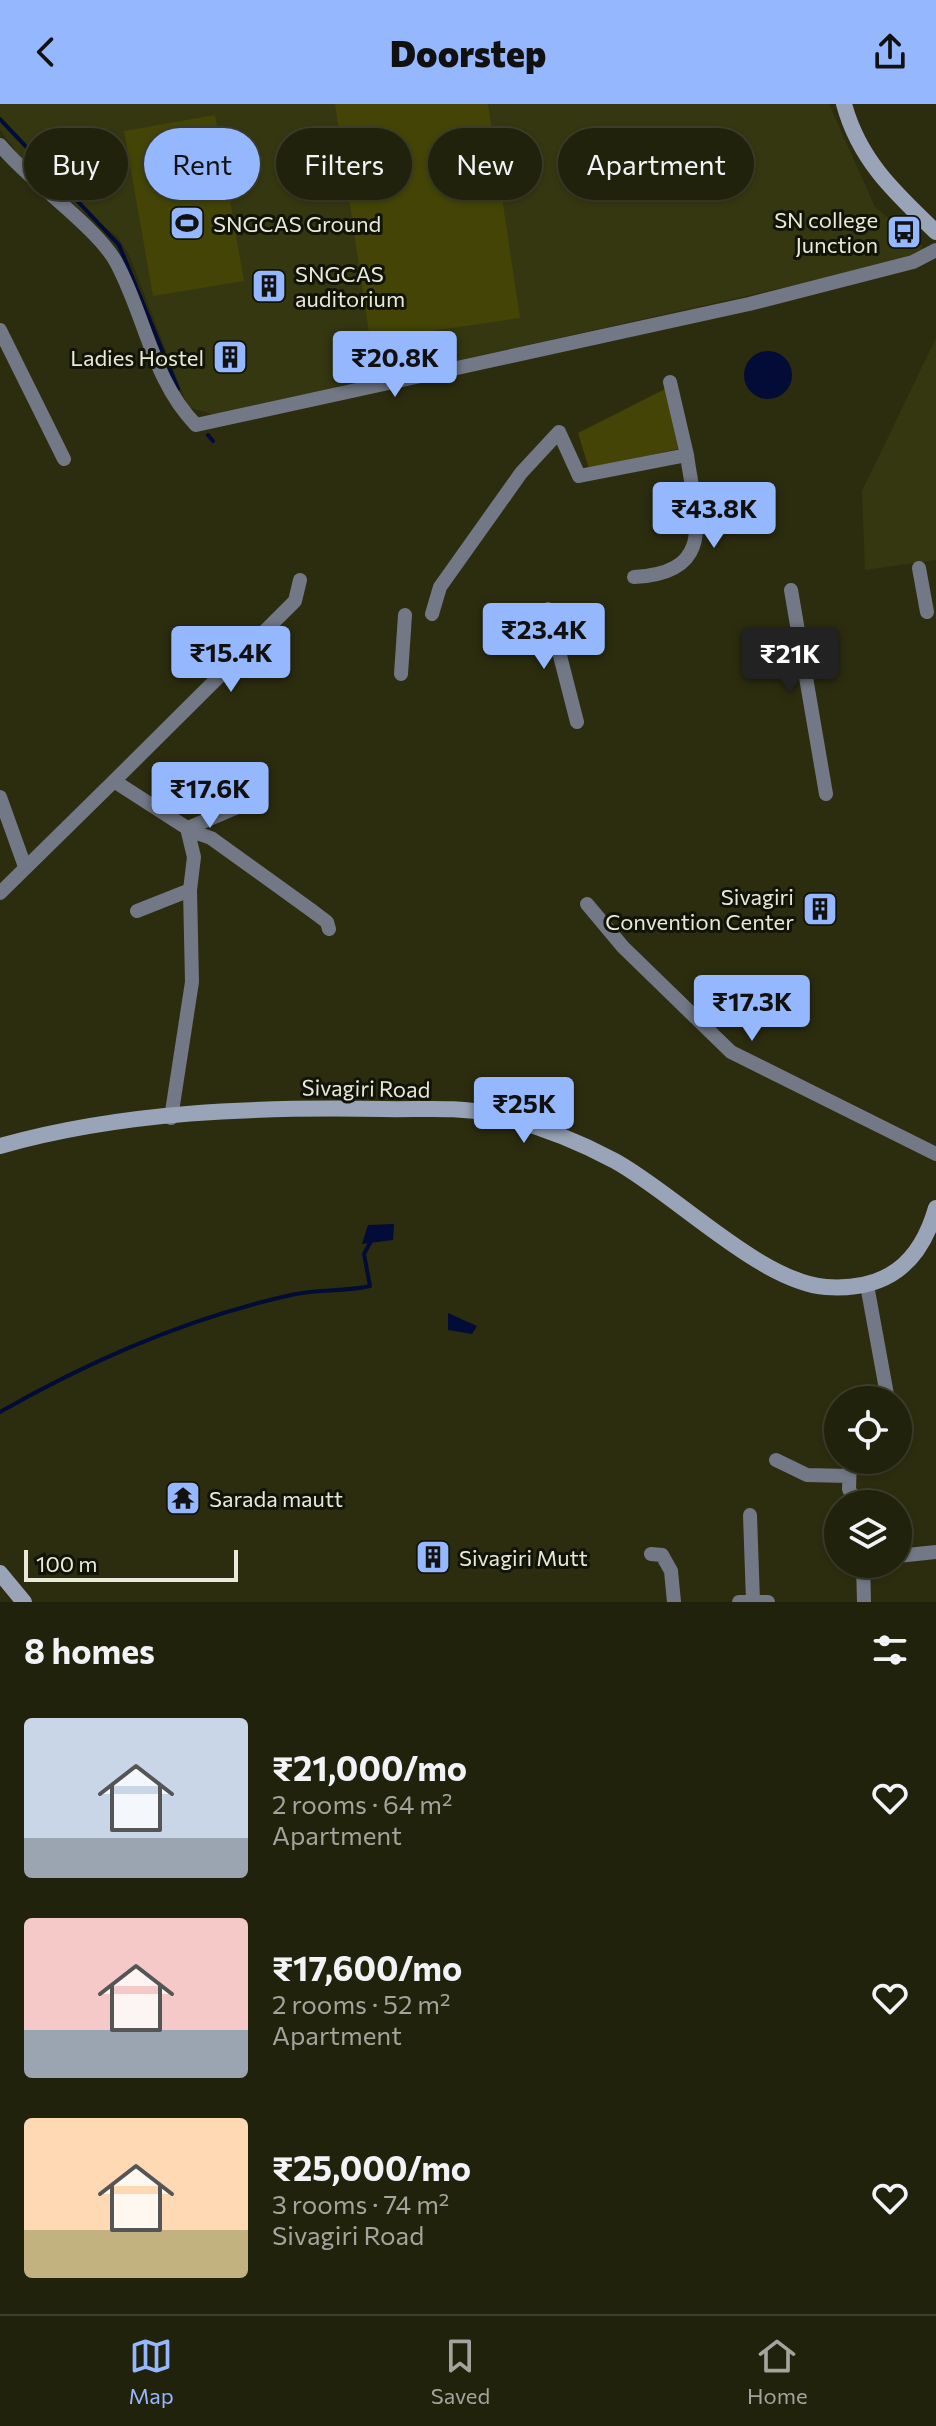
<!DOCTYPE html>
<html lang="en">
<head>
<meta charset="utf-8">
<style>
	:root { --surface:#21220b; --page:#292a14; --text:#f1f3f6; --muted:#a2a49d; --line:#3e3f2c; --accent:#95b7fd }
	body { margin:0; font-family:Commissioner,sans-serif; background:var(--page); color:var(--text); height:100vh; display:flex; flex-direction:column; font-size:30px; white-space:nowrap }
	* { box-sizing:border-box; margin:0 }
	p { font-size:26px; color:var(--muted) }
	.icon { flex:none; width:44px; height:44px; fill:none; stroke:currentColor; stroke-width:2; stroke-linecap:round; stroke-linejoin:round }
	.map { position:relative; height:1498px; overflow:hidden }
	.side { display:flex; flex-direction:column; background:var(--surface); flex:1 }
	.side>* { flex:none }
	.banner { position:absolute; left:24px; top:24px; width:888px; height:72px; display:flex; gap:16px }
	.buttons { position:absolute; left:824px; top:1282px; display:grid; gap:16px }
	.buttons a { display:grid; place-items:center; width:88px; height:88px; border-radius:50%; background:var(--surface); box-shadow:0 2px 6px #0004,0 0 0 2px var(--line); font-size:40px }
	.scale { position:absolute; left:24px; bottom:20px; width:214px; box-sizing:border-box; padding-left:8px; border:4px solid #e8e9d8; border-top:0; font-size:22px; line-height:28px; white-space:nowrap; color:#e8e9d8; -webkit-text-stroke:6px #131408; paint-order:stroke }
	.price { position:absolute; translate:-50% -68px; padding:0 18px; border-radius:8px; background:var(--accent); color:#111; font-size:26px; line-height:52px; filter:drop-shadow(0 2px 4px #0008) }
	.price::after { content:''; position:absolute; left:50%; top:48px; width:24px; height:18px; margin-left:-12px; background:inherit; clip-path:polygon(0 0,100% 0,50% 100%) }
	.price.selected { background:#222; color:#fff }
	ul { padding:0; list-style:none }
	li { display:flex; align-items:center; gap:24px; height:200px; padding:0 24px }
	li span { display:grid; place-items:center; flex:none; width:224px; height:160px; border-radius:8px; color:#555 }
	li>.icon { margin-inline-start:auto }
	span .icon { width:96px; height:96px; fill:#fffc; stroke-width:1 }
	li b { font-size:34px }
	h2 { display:flex; justify-content:space-between; align-items:center; height:96px; padding:0 24px; font-size:34px }
	.pill { padding:0 28px; border-radius:36px; background:var(--surface); box-shadow:0 2px 6px #0004,0 0 0 2px var(--line); font-size:28px; line-height:72px }
	.pill.selected { background:var(--accent); color:#111 }
	header { display:flex; justify-content:space-between; align-items:center; height:104px; padding:0 24px; background:var(--accent); color:#111; font-size:36px; font-weight:800 }
	.tabs { display:flex; justify-content:space-around; align-items:center; height:112px; border-top:2px solid var(--line); background:var(--surface); font-size:22px; color:var(--muted) }
	.tabs a { display:grid; justify-items:center; gap:4px }
	.tabs .selected { color:var(--accent) }
	.map>svg:first-child { display:block }
</style>
</head>
<body>
<header><svg class="icon" aria-label="back" viewBox="0 0 24 24"><path d="M15 5l-7 7 7 7"/></svg>Doorstep<svg class="icon" aria-label="share" viewBox="0 0 24 24"><path d="M12 15V3M7 8l5-5 5 5M5 13v7h14v-7"/></svg></header>
<div class="map">
<svg width="936" height="1498" viewBox="0 0 936 1498">
	<rect width="100%" height="100%" fill="#2c2d0f"/>
	<!-- built -->
	<path fill="#353711" d="M0 0H829L875 103 922 142 924 152 215 311 188 303 129 151 117 132 34 72 0 26Z
		M936 234V456L865 466 862 387Z"/>
	<!-- green -->
	<path fill="#434406" d="M335 0H488L520 214 370 236Z
		M215 11 244 177 153 192 124 27Z
		M672 53 710 75 709 82 666 91C657 85 651 78 652 67L661 56Z
		M665 285 678 345 589 365 578 329Z"/>
	<!-- water -->
	<path fill="#020c36" d="M744 271a24 24 0 1 1 48 0a24 24 0 1 1-48 0Z
		M394 1120 393 1136 362 1140 368 1121Z
		M448 1209 477 1222 472 1230 448 1226Z"/>
	<g fill="none" stroke-linecap="round" stroke-linejoin="round">
		<!-- stream -->
		<path stroke="#020c36" stroke-width="4" d="M0 15 119 141 178 285
			M208 331 213 337
			M0 1308C91 1256 188 1214 291 1191 316 1185 343 1188 370 1182L364 1150 371 1137"/>
		<!-- minor -->
		<path stroke="#727885" stroke-width="14" d="M0 41C30 78 96 122 116 158 145 211 152 276 196 321L749 200 913 158 936 146
			M0 226 64 355
			M919 464 927 508
			M634 473C719 469 695 411 687 351
			M791 486 826 690
			M548 505 577 618
			M432 510 440 483 521 369 559 328 579 372 687 351 670 278
			M401 570 405 511
			M114 677 295 497 300 476
			M0 693 24 760
			M188 724 240 702 258 700
			M188 726 211 734 311 806 327 818 329 825
			M0 789 114 677 187 724 194 753 190 786 192 878 171 1014
			M587 800 623 843 731 948 936 1050
			M137 807 190 786
			M867 1181 888 1296
			M776 1356 807 1371 849 1372
			M850 1356 849 1385 856 1400
			M750 1411 753 1497
			M651 1450 662 1451 671 1467 674 1498
			M898 1452 936 1448
			M863 1460 864 1498
			M739 1498H768"/>
		<!-- secondary -->
		<path stroke="#9aa4b8" stroke-width="16" d="M844 0C859 56 895 89 936 128
			M0 1042C124 1007 255 1003 383 1005 418 1006 457 1002 491 1010 535 1020 576 1036 615 1057 675 1090 761 1178 826 1183 886 1187 920 1160 936 1104
			M0 1469 24 1498"/>
	</g>
	<!-- icons -->
	<defs>
		<g id="stadium-square" transform="scale(1.8)"><rect x="-9" y="-9" width="18" height="18" rx="4" fill="#95b7fd" stroke="#131408"/><path d="M0-5a6.5 5 0 1 0 0 10a6.5 5 0 1 0 0-10ZM-3.5-1.8h7v3.6h-7Z" fill="#111"/></g>
		<g id="bus-square" transform="scale(1.8)"><rect x="-9" y="-9" width="18" height="18" rx="4" fill="#95b7fd" stroke="#131408"/><path d="M-5-6H5V4H4V6H2V4H-2V6H-4V4H-5ZM-3.5-4V0h7V-4ZM-3.5 1.2v1.5H-2V1.2ZM2 1.2v1.5H3.5V1.2Z" fill="#111"/></g>
		<g id="building-square" transform="scale(1.8)"><rect x="-9" y="-9" width="18" height="18" rx="4" fill="#95b7fd" stroke="#131408"/><path d="M-4-6H4V6H1V3H-1V6H-4ZM-2.5-4.3h1.7v1.8h-1.7ZM.8-4.3h1.7v1.8H.8ZM-2.5-1h1.7V.8h-1.7ZM.8-1h1.7V.8H.8Z" fill="#111"/></g>
		<g id="temple-square" transform="scale(1.8)"><rect x="-9" y="-9" width="18" height="18" rx="4" fill="#95b7fd" stroke="#131408"/><path d="M0-6L5-2H3V0L6.5 2.5H4V6H1.5V3h-3V6H-4V2.5H-6.5L-3 0V-2H-5Z" fill="#111"/></g>
	</defs>
	<g fill-rule="evenodd">
		<use href="#stadium-square" x="187" y="119"/>
		<use href="#bus-square" x="904" y="128"/>
		<use href="#building-square" x="269" y="182"/>
		<use href="#building-square" x="230" y="253"/>
		<use href="#building-square" x="820" y="805"/>
		<use href="#temple-square" x="183" y="1394"/>
		<use href="#building-square" x="433" y="1453"/>
	</g>
	<g text-anchor="middle" dominant-baseline="central" stroke-width="6" stroke-linejoin="round" paint-order="stroke">
		<!-- poi labels -->
		<g font-size="22" fill="#e8e9d8" stroke="#131408" text-anchor="start">
			<text x="878" y="115" text-anchor="end">SN college<tspan x="878" dy="25">Junction</tspan></text>
			<text x="213" y="119">SNGCAS Ground</text>
			<text x="295" y="169">SNGCAS<tspan x="295" dy="25">auditorium</tspan></text>
			<text x="204" y="253" text-anchor="end">Ladies Hostel</text>
			<text x="794" y="792" text-anchor="end">Sivagiri<tspan x="794" dy="25">Convention Center</tspan></text>
			<text x="209" y="1394">Sarada mautt</text>
			<text x="459" y="1453">Sivagiri Mutt</text>
		</g>
		<!-- street labels -->
		<g font-size="22" fill="#e8e9d8" stroke="#131408">
			<text transform="translate(366 984) rotate(1)">Sivagiri Road</text>
		</g>
	</g>
</svg>
<div class="buttons">
<a><svg class="icon" aria-label="locate" viewBox="0 0 24 24"><circle cx="12" cy="12" r="6"/><path d="M12 2v4M12 18v4M2 12h4M18 12h4"/></svg></a>
<a><svg class="icon" aria-label="layers" viewBox="0 0 24 24"><path d="M12 4l9 5-9 5-9-5zM3 14l9 5 9-5"/></svg></a>
</div>
<div class="scale">100 m</div>
<b class="price" style="left:395px;top:295px">₹20.8K</b>
<b class="price" style="left:714px;top:446px">₹43.8K</b>
<b class="price" style="left:544px;top:567px">₹23.4K</b>
<b class="price" style="left:231px;top:590px">₹15.4K</b>
<b class="price selected" style="left:790px;top:591px">₹21K</b>
<b class="price" style="left:210px;top:726px">₹17.6K</b>
<b class="price" style="left:752px;top:939px">₹17.3K</b>
<b class="price" style="left:524px;top:1041px">₹25K</b>
<div class="banner">
<a class="pill">Buy</a>
<a class="pill selected">Rent</a>
<a class="pill">Filters</a>
<a class="pill">New</a>
<a class="pill">Apartment</a>
</div>
</div>
<section class="side">
<h2>8 homes<svg class="icon" aria-label="filters" viewBox="0 0 24 24"><path d="M4 7h16M4 17h16"/><circle cx="9" cy="7" r="2"/><circle cx="15" cy="17" r="2"/></svg></h2>
<ul>
<li><span style="background:linear-gradient(#c9d6e8 75%,#9aa5b1 0)"><svg class="icon" aria-label="home" viewBox="0 0 24 24"><path d="M3 11l9-7 9 7M6 9v11h12V9"/></svg></span><div><b>₹21,000/mo</b><p>2 rooms · 64 m²</p><p>Apartment</p></div><svg class="icon" aria-label="heart" viewBox="0 0 24 24"><path d="M12 20l-8-8c-3-5 5-10 8-4 3-6 11-1 8 4z"/></svg></li>
<li><span style="background:linear-gradient(#f6c9c9 70%,#9aa5b1 0)"><svg class="icon" aria-label="home" viewBox="0 0 24 24"><path d="M3 11l9-7 9 7M6 9v11h12V9"/></svg></span><div><b>₹17,600/mo</b><p>2 rooms · 52 m²</p><p>Apartment</p></div><svg class="icon" aria-label="heart" viewBox="0 0 24 24"><path d="M12 20l-8-8c-3-5 5-10 8-4 3-6 11-1 8 4z"/></svg></li>
<li><span style="background:linear-gradient(#ffd9b3 70%,#c2b280 0)"><svg class="icon" aria-label="home" viewBox="0 0 24 24"><path d="M3 11l9-7 9 7M6 9v11h12V9"/></svg></span><div><b>₹25,000/mo</b><p>3 rooms · 74 m²</p><p>Sivagiri Road</p></div><svg class="icon" aria-label="heart" viewBox="0 0 24 24"><path d="M12 20l-8-8c-3-5 5-10 8-4 3-6 11-1 8 4z"/></svg></li>
</ul>
</section>
<nav class="tabs">
<a class="selected"><svg class="icon" aria-label="map" viewBox="0 0 24 24"><path d="M3 6l6-2 6 2 6-2v14l-6 2-6-2-6 2zM9 4v14M15 6v14"/></svg>Map</a>
<a><svg class="icon" aria-label="saved" viewBox="0 0 24 24"><path d="M7 4h10v16l-5-4-5 4z"/></svg>Saved</a>
<a><svg class="icon" aria-label="home" viewBox="0 0 24 24"><path d="M3 11l9-7 9 7M6 9v11h12V9"/></svg>Home</a>
</nav>
</body>
</html>
